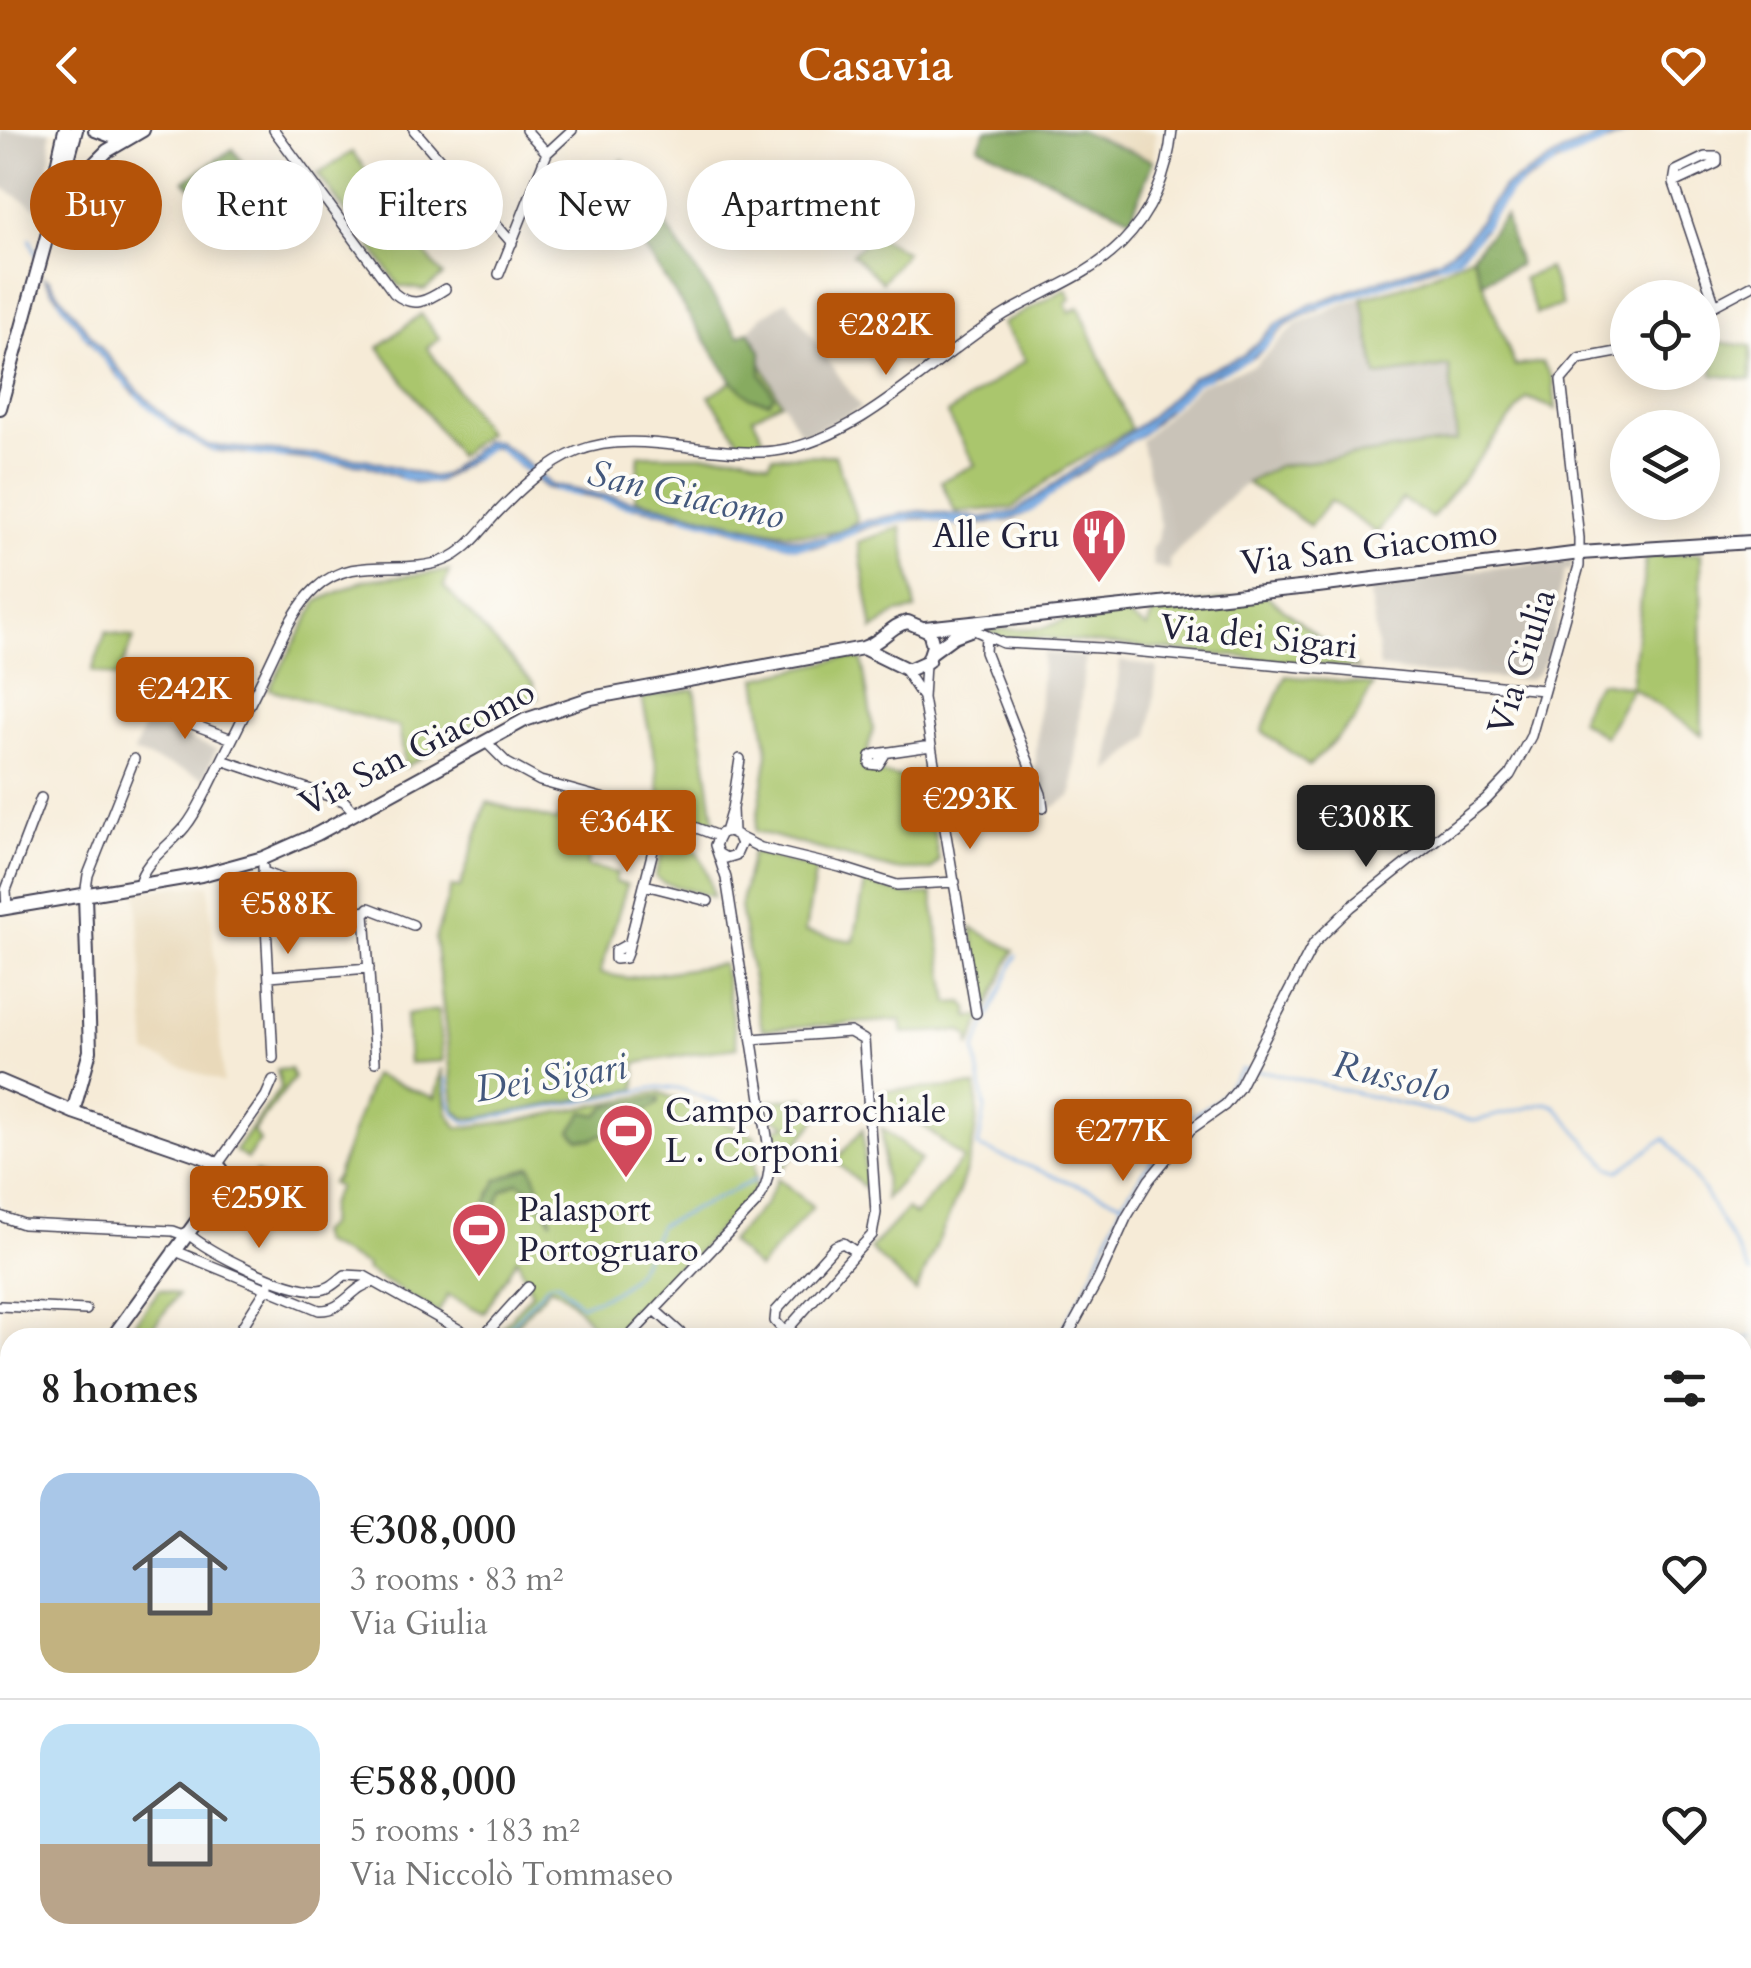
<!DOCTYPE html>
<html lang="en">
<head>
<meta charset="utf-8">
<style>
	:root { --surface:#fff; --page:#f2f2f2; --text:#222; --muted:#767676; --line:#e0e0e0; --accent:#b45309 }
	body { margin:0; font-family:Cardo,serif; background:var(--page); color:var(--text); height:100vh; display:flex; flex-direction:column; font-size:38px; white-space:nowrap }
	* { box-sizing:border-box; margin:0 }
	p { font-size:32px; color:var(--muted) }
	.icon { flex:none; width:55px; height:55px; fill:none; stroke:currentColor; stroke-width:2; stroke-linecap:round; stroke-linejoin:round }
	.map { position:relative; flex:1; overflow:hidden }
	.panel { position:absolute; left:0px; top:1198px; width:1752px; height:642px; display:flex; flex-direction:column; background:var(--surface); border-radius:30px 30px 0 0; box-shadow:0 5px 25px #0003 }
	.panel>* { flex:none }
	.guide { position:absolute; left:30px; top:30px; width:1000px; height:90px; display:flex; gap:20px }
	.buttons { position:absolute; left:1610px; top:150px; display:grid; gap:20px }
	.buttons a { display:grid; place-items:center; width:110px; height:110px; border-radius:50%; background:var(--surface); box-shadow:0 5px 25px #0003; font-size:50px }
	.price { position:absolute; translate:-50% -85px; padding:0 22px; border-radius:10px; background:var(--accent); color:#fff; font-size:32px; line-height:65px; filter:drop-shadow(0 2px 5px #0008) }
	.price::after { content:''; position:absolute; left:50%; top:60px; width:30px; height:22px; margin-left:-15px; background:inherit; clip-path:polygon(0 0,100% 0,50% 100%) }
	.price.on { background:#222; color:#fff }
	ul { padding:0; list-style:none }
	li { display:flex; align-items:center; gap:30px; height:250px; padding:0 40px }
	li+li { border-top:2px solid var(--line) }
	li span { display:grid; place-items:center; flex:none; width:280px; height:200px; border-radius:30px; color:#555 }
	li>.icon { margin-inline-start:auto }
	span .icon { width:120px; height:120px; fill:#fffc; stroke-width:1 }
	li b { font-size:42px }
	h2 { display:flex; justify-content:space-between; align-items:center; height:120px; padding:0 40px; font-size:42px }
	.pill { padding:0 35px; border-radius:45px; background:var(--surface); box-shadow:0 5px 25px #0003; font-size:35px; line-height:90px }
	.pill.on { background:var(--accent); color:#fff }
	header { display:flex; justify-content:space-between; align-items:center; height:130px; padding:0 40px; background:var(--accent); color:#fff; font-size:45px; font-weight:700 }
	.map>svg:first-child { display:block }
</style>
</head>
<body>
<header><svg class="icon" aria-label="back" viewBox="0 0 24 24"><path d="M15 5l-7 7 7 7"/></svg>Casavia<svg class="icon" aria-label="heart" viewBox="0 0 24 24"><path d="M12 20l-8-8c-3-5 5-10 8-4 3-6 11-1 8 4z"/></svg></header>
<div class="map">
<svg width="1751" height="1838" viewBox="0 0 1751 1838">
	<rect width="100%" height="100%" fill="#fdfcf7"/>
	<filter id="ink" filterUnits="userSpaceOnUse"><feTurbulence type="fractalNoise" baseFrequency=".01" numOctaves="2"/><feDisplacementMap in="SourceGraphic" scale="20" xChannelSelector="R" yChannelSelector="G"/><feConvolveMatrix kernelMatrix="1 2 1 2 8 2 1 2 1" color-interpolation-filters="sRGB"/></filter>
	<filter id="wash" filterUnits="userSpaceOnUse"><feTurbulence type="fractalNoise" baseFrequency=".0048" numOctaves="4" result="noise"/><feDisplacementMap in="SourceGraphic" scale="40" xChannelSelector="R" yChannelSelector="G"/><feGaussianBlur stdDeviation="2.25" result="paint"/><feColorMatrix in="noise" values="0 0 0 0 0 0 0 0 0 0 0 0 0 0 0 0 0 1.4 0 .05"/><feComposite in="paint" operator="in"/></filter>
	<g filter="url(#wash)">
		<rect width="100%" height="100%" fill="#f6ebd7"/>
		<!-- built -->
		<path fill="#e9d9ba" d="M1079 0H1156L1153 31Z
			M209 754 223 953 147 923 137 761Z
			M10 1531V1733L0 1749V1545Z"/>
		<!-- industrial -->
		<path fill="#c9c3b8" d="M0 0H50L51 26 38 79 0 56Z
			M1472 125 1527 268 1432 388 1341 327 1278 336 1244 355 1223 373 1169 430 1170 440 1153 436 1151 418 1158 409 1160 396 1141 310 1201 254 1255 235 1296 195 1345 173 1447 140Z
			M787 170 861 278 802 307 761 233V221L749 201 761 187Z
			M1570 430 1573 433 1571 441 1565 440 1556 473 1562 475 1545 532 1537 544 1527 550 1413 543 1380 538 1368 451Z
			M1043 523 1085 527 1072 666 1049 680 1035 638Z
			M1120 531 1157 537 1150 606 1108 642Z
			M145 592 216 619 205 648 134 623Z"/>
		<!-- green -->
		<path fill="#aac66d" stroke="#667454" stroke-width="2.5" d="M352 22 381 59 347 84 318 44Z
			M402 94 443 146 424 160 399 156 371 116Z
			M874 105 906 122 882 152 852 124Z
			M1472 125 1515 236 1542 232 1553 249 1556 279 1527 268 1432 388 1402 369 1377 403 1330 371 1310 396 1247 353 1278 336 1457 311 1449 236 1377 246 1362 168 1416 152Z
			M1549 138 1562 175 1536 184 1523 148Z
			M1066 159 1071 169 1066 173 1070 182 1079 177 1131 299 1055 345 1013 378 955 382 941 351 975 335 947 284 1026 230 1002 194Z
			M421 184 440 209 427 217 487 303 458 326 379 217Z
			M1716 212 1751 216V250L1713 245Z
			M761 233 781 272 753 287 765 311H740L709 266Z
			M639 325H744L769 333 773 326 835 325 857 390C823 427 683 378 635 369Z
			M901 397 916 480 897 483 873 500 858 412Z
			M1701 423 1702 605 1632 558 1605 607 1579 590 1589 565 1599 552 1631 557 1646 426Z
			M449 441 444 457 533 553 538 568 502 583 405 637 399 597 269 559 318 471 365 450Z
			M1266 465 1357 538 1042 508H1002L984 500 1043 498 1062 491 1122 483 1147 498 1154 479Z
			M106 502 134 508 117 548 92 541Z
			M844 528 862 530 873 599 863 640 925 652 939 731 931 740H895L755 701 768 624 757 548Z
			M1286 546 1373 555 1354 591 1309 636 1262 601Z
			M695 559 715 695 662 680 657 638 642 568Z
			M487 672 557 691 563 673 602 685 587 736 617 743 615 752 627 755 600 843 627 848 723 834 737 917 636 933V959L478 988H464L455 980 435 809 451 757 460 758Z
			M667 703C700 715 707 735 713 767L664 753 655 747Z
			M752 722 816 739 805 802 854 811 865 753 907 765 932 764 949 873 963 872 968 878 969 887H983L970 917 969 906 963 901 903 903 901 890 762 900 740 777Z
			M972 798 1014 820 985 885Z
			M438 880 443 931 409 933 406 885Z
			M442 938 448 983 458 998 521 990 660 962 755 1006V1060L690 1130H684L610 1207H603C586 1191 573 1166 550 1157L505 1207H494L532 1163 517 1128 484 1183 448 1165 438 1183 366 1140 367 1136 321 1113 318 1103 328 1095 329 1075 338 1057 331 1053 336 1048 373 945 435 968Z
			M290 939 294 948 253 1001 260 1011 247 1029 235 1021 281 957 277 940Z
			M976 956C986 1021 941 1102 916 1162L870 1119 907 1079 915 1085 963 1029 907 982 897 993 880 979 879 961Z
			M804 967 823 982 798 1013 801 1017 780 1042 774 999 787 995 771 987 770 971Z
			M882 998 921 1030 885 1069Z
			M863 999 866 1059 835 1031Z
			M256 1042 276 1057 261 1098 255 1105 215 1092 214 1082 235 1052 250 1050Z
			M778 1048 813 1077 758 1139 729 1112 765 1074Z
			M160 1159 178 1165 145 1207H125Z"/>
		<!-- forest -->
		<path fill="#87ab60" stroke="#54664e" stroke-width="2.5" d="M986 0H1079L1153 31 1131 88 978 16Z
			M233 19 265 64 229 88 184 51Z
			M623 30 739 206 749 201 761 221V244L774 266 769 272 751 268 732 251 599 49Z
			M1505 86 1519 135 1482 152 1472 125Z
			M660 968 658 974 593 1009H579L571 1001 584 982 598 985 607 976Z
			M531 1036 552 1091 531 1061 518 1052 502 1061 488 1096 481 1084 497 1050Z"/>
		<!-- water -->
		<path fill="#75a8e1" stroke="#4c658e" stroke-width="2.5" d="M1616 0H1634L1558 32 1511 61 1479 105 1455 129 1326 175 1287 194 1256 226 1197 252 1143 303 1070 350 1032 380 1010 390 964 396 928 388 911 389 871 396 819 416 796 417 695 389 546 358 498 318 489 317 438 352 416 353 365 335 210 320C138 283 89 214 44 148L49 150C90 205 146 283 207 315L365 329 432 347 444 345 485 311H496L521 328 551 355 655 375 799 409 826 407 864 391 920 381 981 388 1015 382 1144 292 1193 247 1244 225 1277 194 1310 175 1440 129 1465 110 1503 58 1568 19Z"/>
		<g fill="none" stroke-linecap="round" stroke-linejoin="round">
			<!-- stream -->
			<path stroke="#75a8e1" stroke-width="2.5" d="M1622 5 1634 0
				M1562 31 1605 12
				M1535 45 1555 34
				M1484 98 1511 61 1520 55
				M30 109 37 127
				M1439 135 1457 128 1480 105
				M59 169 87 207
				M1321 177 1413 145
				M92 213 111 238
				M1261 220 1273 208
				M117 244 128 257
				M1218 244 1251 228
				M137 266 172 298
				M1169 278 1197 252 1210 247
				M178 303 215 321
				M1131 310 1149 297
				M498 318 531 344
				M248 324 285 328
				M473 329 490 317
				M313 331 340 333
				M400 348 432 352
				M554 360 580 366
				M602 370 634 378
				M681 386 722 396
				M927 388 958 395
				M996 392 1032 380 1070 349
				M883 394 909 389
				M734 399 796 417 809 416
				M826 413 856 402
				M1017 825 975 919 985 979 978 1017 1119 1071
				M447 948C449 966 448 984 467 992L659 957 684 960 747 985
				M659 1096 757 1049
				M499 1208 549 1153 557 1152 581 1175C631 1159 637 1145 658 1099
				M1057 1208 1088 1154 1122 1073 1176 995 1216 971 1242 939 1268 942 1474 991 1546 973 1555 976 1609 1037 1619 1041 1665 1008 1703 1060 1751 1144
				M1742 1210 1751 1207
				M378 1838 386 1830
				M1054 1838 1061 1830"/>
		</g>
	</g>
	<g filter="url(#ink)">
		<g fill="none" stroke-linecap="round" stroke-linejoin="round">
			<!-- street casing -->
			<g stroke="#424052" stroke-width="12">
				<path id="street" d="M274 0 394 163C413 179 427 171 445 159
					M414 0 512 113
					M526 0 547 23
					M1705 27H1717V33L1674 53 1676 41Z
					M1674 53 1715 175
					M499 144 547 23 572 0
					M1702 182 1751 156
					M972 499 1003 513 1101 518 1543 560
					M986 507 985 522 1041 664 1043 678
					M925 534 923 568 976 883
					M904 539 922 566
					M152 579 232 609
					M485 611 507 633 540 651 662 685 718 706
					M885 624 878 635 870 634 871 626 876 624 931 616
					M222 630 344 671 355 683
					M732 679 740 629
					M725 702 732 679 733 702
					M739 707 761 718 840 737 897 755 955 752
					M263 737 273 928
					M264 742 365 783 375 932
					M139 755C143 731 171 715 185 697 195 685 201 671 208 658 227 619 246 581 265 543 279 515 292 480 315 459 354 422 403 447 445 430 467 421 480 402 495 385 518 361 547 333 578 321 638 297 717 331 781 320 864 306 935 227 1005 184 1044 161 1089 146 1121 114 1152 83 1168 44 1172 0
					M645 755 708 771
					M85 765 88 745 134 629
					M7 778 6 760 41 668
					M365 783 369 778 413 795
					M628 814 615 821V829L625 828 627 823 662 685
					M270 846 369 838
					M752 909 850 902 864 910 876 1083 872 1105 856 1122
					M218 1034 266 966 273 950
					M0 1086 23 1094 173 1101 184 1105
					M186 1102C211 1124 284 1160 318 1160 329 1160 337 1151 345 1145L364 1146 474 1208
					M173 1120 319 1180C344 1181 351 1157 373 1152
					M0 1176 86 1180
					M655 1180 686 1208
					M235 1208 269 1155
					M482 1208 528 1157
					M628 1208 756 1073C768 1057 771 1040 769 1019L726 748 715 715 721 703 729 701 737 705 741 714 736 725 726 728 719 724
					M780 1208 785 1202 856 1122 843 1113 835 1116 776 1181 775 1191 785 1202
					M1066 1208 1098 1150 1126 1088 1149 1050 1191 999 1225 975 1239 958 1314 813 1351 777 1486 670 1510 645 1531 606 1579 436V408L1561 250 1579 229 1628 220
					M0 1284 10 1287
					M0 1474 10 1480
					M0 1531 10 1517
					M0 1800 7 1815 0 1833
					M411 1830 418 1838
					M361 1838 369 1830
					M1064 1838 1071 1830"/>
			</g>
			<!-- secondary casing -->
			<g stroke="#424052" stroke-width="16">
				<path id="secondary" d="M95 0 111 6 130 3
					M63 65 107 21 143 0
					M45 88 65 0
					M0 278 76 0
					M925 498 1318 456 1580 423 1751 412
					M932 522 954 506 970 500
					M0 779 201 745 263 728 317 704 525 590 591 568 863 518C884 511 890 495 908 492L929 501 933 516 928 531 908 540 863 518
					M0 951 73 982 201 1026C215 1032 228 1038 223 1055L112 1208
					M73 982 90 921 85 765
					M0 1367 10 1353"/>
			</g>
			<!-- street -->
			<use href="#street" stroke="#fff" stroke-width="9"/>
			<!-- secondary -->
			<use href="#secondary" stroke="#fff" stroke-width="12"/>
		</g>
	</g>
	<!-- icons -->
	<defs>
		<g id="restaurant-pin" transform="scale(2.875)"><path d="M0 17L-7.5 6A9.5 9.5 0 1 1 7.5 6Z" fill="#d1495b" stroke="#fdfcf7"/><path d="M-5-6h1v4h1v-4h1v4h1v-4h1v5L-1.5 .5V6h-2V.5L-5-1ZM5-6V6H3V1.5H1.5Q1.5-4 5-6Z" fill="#fff"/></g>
		<g id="stadium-pin" transform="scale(2.875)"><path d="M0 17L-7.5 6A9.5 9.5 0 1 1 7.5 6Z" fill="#d1495b" stroke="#fdfcf7"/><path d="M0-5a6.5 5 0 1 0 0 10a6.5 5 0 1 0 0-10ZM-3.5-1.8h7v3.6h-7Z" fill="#fff"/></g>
	</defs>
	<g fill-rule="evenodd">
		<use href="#restaurant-pin" x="1099" y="406"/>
		<use href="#stadium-pin" x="626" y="1001"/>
		<use href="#stadium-pin" x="479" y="1100"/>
	</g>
	<g text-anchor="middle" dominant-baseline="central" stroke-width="8" stroke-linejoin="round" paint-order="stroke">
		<!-- poi labels -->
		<g font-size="35" fill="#22223b" stroke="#fdfcf7" text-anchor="start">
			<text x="1060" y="406" text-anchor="end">Alle Gru</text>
			<text x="665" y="981">Campo parrochiale<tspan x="665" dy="40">L . Corponi</tspan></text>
			<text x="518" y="1080">Palasport<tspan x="518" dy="40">Portogruaro</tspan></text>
		</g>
		<!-- street labels -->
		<g font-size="35" fill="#22223b" stroke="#fdfcf7">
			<text transform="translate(1369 418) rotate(-7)">Via San Giacomo</text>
			<text transform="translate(1259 507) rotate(6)">Via dei Sigari</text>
			<text transform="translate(1522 532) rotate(-72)">Via Giulia</text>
			<text transform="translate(417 618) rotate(-27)">Via San Giacomo</text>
		</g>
		<!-- water labels -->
		<g font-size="38" font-style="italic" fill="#43587d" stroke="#fdfcf7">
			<text transform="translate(686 365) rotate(13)">San Giacomo</text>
			<text transform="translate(1392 947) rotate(13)">Russolo</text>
			<text transform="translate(551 948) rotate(-9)">Dei Sigari</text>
		</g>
	</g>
</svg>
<div class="buttons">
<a><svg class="icon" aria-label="locate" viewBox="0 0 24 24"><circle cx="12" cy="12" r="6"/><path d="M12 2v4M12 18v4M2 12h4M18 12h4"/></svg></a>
<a><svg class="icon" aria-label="layers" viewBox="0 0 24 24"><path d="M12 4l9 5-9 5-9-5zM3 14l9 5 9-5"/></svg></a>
</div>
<b class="price" style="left:886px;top:248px">€282K</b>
<b class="price" style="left:185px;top:612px">€242K</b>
<b class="price" style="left:970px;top:722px">€293K</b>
<b class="price on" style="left:1366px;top:740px">€308K</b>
<b class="price" style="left:627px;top:745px">€364K</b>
<b class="price" style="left:288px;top:827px">€588K</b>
<b class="price" style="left:1123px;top:1054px">€277K</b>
<b class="price" style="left:259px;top:1121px">€259K</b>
<div class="guide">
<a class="pill on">Buy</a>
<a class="pill">Rent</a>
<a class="pill">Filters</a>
<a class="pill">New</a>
<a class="pill">Apartment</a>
</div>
<section class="panel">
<h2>8 homes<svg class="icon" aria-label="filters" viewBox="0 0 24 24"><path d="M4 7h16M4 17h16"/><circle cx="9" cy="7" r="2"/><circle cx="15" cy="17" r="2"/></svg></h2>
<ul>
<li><span style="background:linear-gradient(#a9c7e8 65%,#c2b280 0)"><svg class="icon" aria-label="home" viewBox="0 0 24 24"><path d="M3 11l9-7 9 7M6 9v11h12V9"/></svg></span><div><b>€308,000</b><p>3 rooms · 83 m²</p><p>Via Giulia</p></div><svg class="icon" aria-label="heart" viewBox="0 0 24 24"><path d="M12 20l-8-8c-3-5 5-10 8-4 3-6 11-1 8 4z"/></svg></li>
<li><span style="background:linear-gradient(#bfe0f5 60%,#b9a48a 0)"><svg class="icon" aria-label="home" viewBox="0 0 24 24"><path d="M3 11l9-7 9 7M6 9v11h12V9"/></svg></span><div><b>€588,000</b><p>5 rooms · 183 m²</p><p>Via Niccolò Tommaseo</p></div><svg class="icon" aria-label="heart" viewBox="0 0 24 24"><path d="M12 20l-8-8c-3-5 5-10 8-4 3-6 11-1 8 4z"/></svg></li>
</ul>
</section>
</div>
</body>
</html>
